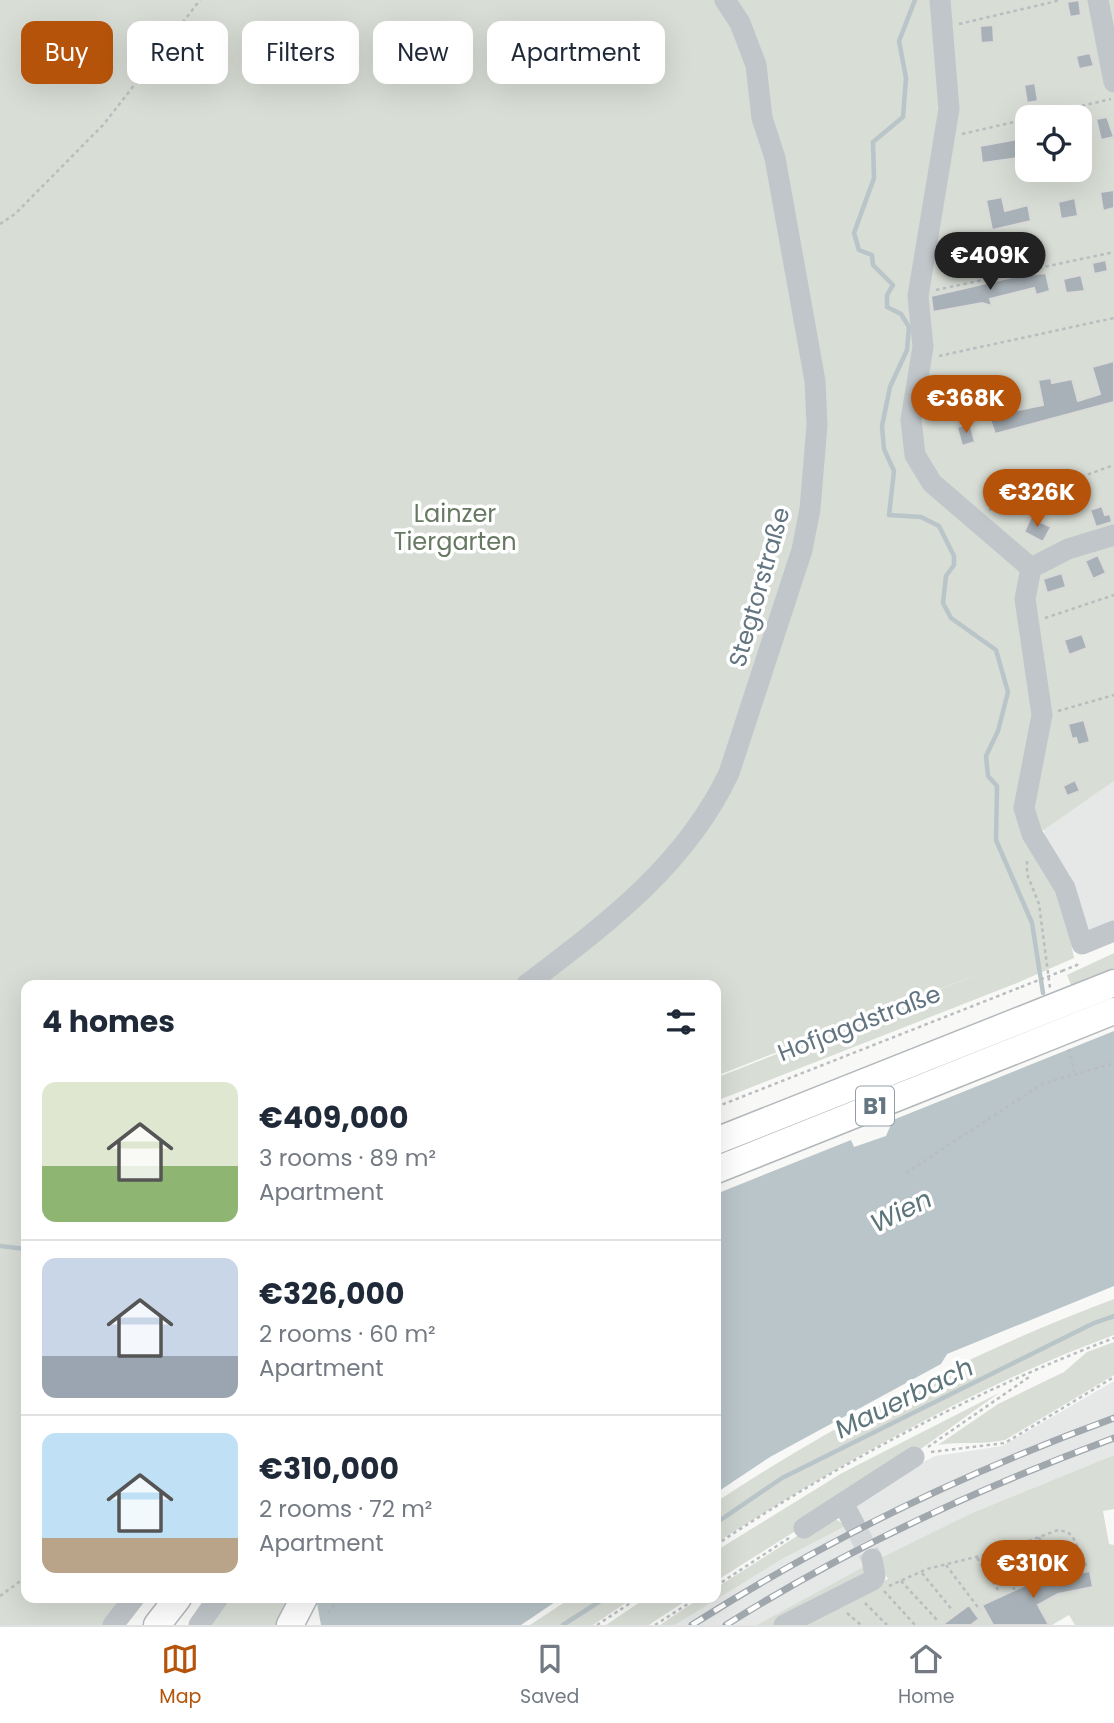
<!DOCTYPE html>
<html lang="en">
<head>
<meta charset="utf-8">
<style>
	:root { --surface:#fff; --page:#f6f6f7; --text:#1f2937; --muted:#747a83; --line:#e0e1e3; --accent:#b45309 }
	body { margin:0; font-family:Poppins,sans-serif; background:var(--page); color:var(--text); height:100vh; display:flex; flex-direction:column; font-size:26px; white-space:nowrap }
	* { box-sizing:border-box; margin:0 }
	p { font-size:23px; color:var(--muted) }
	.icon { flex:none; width:38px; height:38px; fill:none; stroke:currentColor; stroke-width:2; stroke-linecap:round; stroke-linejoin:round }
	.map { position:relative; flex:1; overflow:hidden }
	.sheet { position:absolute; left:21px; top:980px; width:700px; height:623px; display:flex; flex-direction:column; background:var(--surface); border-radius:14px; box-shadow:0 7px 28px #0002 }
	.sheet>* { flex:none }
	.top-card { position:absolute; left:21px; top:21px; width:700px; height:63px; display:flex; gap:14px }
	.buttons { position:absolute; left:1015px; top:105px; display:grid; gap:14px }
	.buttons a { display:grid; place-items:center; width:77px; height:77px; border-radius:14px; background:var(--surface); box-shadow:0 7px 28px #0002; font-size:35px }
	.price { position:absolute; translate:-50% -60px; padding:0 16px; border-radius:24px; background:var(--accent); color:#fff; font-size:23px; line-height:46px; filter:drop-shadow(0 2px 4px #0008) }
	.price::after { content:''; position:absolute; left:50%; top:42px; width:21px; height:16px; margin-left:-10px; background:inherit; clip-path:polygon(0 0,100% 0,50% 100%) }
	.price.active { background:#222; color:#fff }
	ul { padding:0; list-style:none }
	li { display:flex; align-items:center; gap:21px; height:175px; padding:0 21px }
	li+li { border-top:2px solid var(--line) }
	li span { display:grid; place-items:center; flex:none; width:196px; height:140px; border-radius:14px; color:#555 }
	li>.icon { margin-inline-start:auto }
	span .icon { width:84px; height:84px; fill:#fffc; stroke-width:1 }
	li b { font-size:30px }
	h2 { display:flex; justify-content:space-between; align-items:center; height:84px; padding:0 21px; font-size:30px }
	.chip { padding:0 24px; border-radius:14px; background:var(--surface); box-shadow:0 7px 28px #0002; font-size:24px; line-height:63px }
	.chip.active { background:var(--accent); color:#fff }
	.tab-bar { display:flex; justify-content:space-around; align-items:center; height:98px; border-top:2px solid var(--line); background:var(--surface); font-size:19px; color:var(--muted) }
	.tab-bar a { display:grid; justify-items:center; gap:4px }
	.tab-bar .active { color:var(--accent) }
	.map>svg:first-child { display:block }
</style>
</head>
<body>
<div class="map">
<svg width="1114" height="1625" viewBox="0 0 1114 1625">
	<rect width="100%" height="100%" fill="#f8f8f6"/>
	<!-- built -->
	<path fill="#e6e7e7" d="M1114 781V924L1090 934 1070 875 1045 842 1044 830Z
		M1114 1381V1455L972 1513 757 1625H675L784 1558 858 1520 856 1500 887 1481 935 1456 1002 1446Z"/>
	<!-- green -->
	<path fill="#d8ddd5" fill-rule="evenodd" d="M0 0H1114V781L1044 830 1024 839 1061 893 1074 958 1017 983 716 1101V1078L991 969 716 1076V985H26V1598H143L122 1625H0ZM1027 117H1080V170H1027Z
		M1114 953V968L1071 985 1067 975Z
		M1114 1299V1335C973 1387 842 1463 716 1543V1502C840 1420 975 1351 1114 1299Z
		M1114 1342V1375L1005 1440C982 1445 961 1441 938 1445L998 1404 1064 1372 1087 1352Z
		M999 1393 883 1476 716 1581V1551L719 1549 842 1473Z
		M1114 1455V1509L1103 1511 1109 1544 1114 1545V1625H1075L1069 1615 1052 1625H791L888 1579 877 1560 972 1513Z
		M830 1515 846 1526 784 1558 675 1625H660L700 1598H716V1588Z
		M867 1565 868 1579 776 1625H757Z
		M226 1598H294L280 1625H207Z
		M571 1598H633L593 1625H530Z
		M646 1598H690L649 1625H606Z"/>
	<!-- water -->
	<path fill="#b9c5c9" d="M1114 1031V1286L947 1354 941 1364 770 1457 716 1493V1194L851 1140 854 1147 886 1136 893 1120Z
		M316 1598H561L521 1625H321Z"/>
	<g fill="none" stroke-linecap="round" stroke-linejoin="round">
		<!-- stream -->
		<path stroke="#b9c5c9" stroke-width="4.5" d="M915 0 899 41 906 78 903 117 873 142 874 178 854 233 859 250 872 255 873 265 893 285 887 295V307L901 314 909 327 907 350 890 387 882 426 884 449 894 471 889 515 921 517 939 526 954 556V565L946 576 943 603 951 618 996 650 1008 692 998 731 986 756 988 776 997 786 996 840 1032 923 1043 993
			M0 1246 26 1249
			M716 1523 782 1478 1094 1323 1114 1316
			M563 1625 605 1598"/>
	</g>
	<!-- building -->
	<path fill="#a8b1b7" stroke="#dadad8" stroke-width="2" d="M1079 0 1081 15 1070 17 1067 2Z
		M993 25 994 42 981 43 980 26Z
		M1090 53 1094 66 1079 69 1076 56Z
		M1035 83 1038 101 1027 103 1024 85Z
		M1107 117 1114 137 1101 140 1096 119Z
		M1023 138 1026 157 982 163 980 146Z
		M1114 190V208L1103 211 1100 192Z
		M1002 197 1005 211 1028 205 1031 221 992 230 986 200Z
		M1075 198 1078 216 1061 219 1058 202Z
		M966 232 967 247 954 248V233Z
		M1106 260 1108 271 1094 274 1092 263Z
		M1046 273 1050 291 1036 295 1034 288 990 299 992 306 982 303 933 312 931 296 1017 276Z
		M1081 275 1085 291 1066 293 1063 279Z
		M1114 361V402L995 434 981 392 1012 384 1018 410 1043 405 1038 380 1051 378 1052 383 1072 379 1078 401 1100 394 1092 367Z
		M970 424 975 442 962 446 957 427Z
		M1102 506 1105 515 1110 514 1112 522 1096 527 1090 510Z
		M1031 517 1051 527 1043 542 1024 532Z
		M1098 555 1106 573 1093 579 1085 561Z
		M1062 573 1066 587 1047 593 1043 579Z
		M1082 634 1087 648 1069 655 1064 640Z
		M1084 720 1090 742 1078 745 1076 738 1072 739 1068 724Z
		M1075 780 1080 791 1067 796 1063 786Z
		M1090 1571 1093 1587 1058 1594 1038 1605 1049 1625H993L982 1605 1050 1574 1052 1578Z
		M969 1605 979 1619 971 1625H942Z"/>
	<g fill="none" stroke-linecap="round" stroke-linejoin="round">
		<!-- minor-tunnel -->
		<path stroke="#d3d7d9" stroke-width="21" stroke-dasharray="21 10" stroke-linecap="butt" d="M854 1524 872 1559"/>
		<!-- major casing -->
		<g stroke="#b3b8bc" stroke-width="29">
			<path id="major" d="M716 1141 1114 983
				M716 1170 1114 1011
				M157 1625 178 1598
				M290 1625 304 1598"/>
		</g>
		<!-- path -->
		<path stroke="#b9bdc0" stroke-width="2.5" stroke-dasharray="3.5 3.5" stroke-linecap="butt" d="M959 24 1061 0
			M1034 117 1111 99
			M962 134 1027 119
			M0 224 15 214 104 124 200 0
			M936 290 1114 252
			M939 356 1114 318
			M989 510 1114 465
			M1045 618 1114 595
			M1058 711 1114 695
			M1027 861V874L1039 904 1050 988
			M1062 971 1077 965 1078 961
			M1069 1049 1074 1072
			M716 1107 1021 987
			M906 1173 1042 1084 1114 1063
			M928 1447 1029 1377
			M931 1452 1005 1443 1114 1377
			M1039 1537 1060 1588
			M716 1545C835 1465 979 1389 1114 1338
			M989 1553 1015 1590
			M977 1558 1000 1593
			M946 1565 980 1610
			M922 1573 953 1611
			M901 1581 938 1621
			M716 1586 789 1538
			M889 1586 927 1569 1004 1550 1058 1530 1068 1532 1074 1539 1086 1566
			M884 1591 915 1625
			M0 1596 26 1577
			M865 1603 887 1625
			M328 1613 339 1598
			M847 1613 861 1625
			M597 1625 638 1598
			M655 1625 697 1598"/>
		<!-- minor -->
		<path stroke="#c1c6ca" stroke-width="21" d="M940 0 949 109 918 296 923 347 911 420 915 455 932 483 1031 568
			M1098 0 1114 82
			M1114 535 1068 549 1031 568 1025 599 1042 715 1024 808 1032 834 1065 888 1082 944 1114 931
			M526 985C606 924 685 866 729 773L802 550 810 509 817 425 815 381 775 158 762 118 756 65 740 23 725 0
			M844 1505 854 1524
			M804 1528 914 1457
			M113 1625 134 1598
			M199 1625 218 1598
			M784 1625 873 1580 875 1576 872 1559"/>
		<!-- major -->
		<use href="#major" stroke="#fff" stroke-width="26"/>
		<!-- rail casing -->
		<g stroke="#a0a8ae" stroke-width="7">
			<path id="rail" d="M692 1625C825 1540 966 1472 1114 1418
				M726 1625C848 1548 979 1488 1114 1438"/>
		</g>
		<!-- rail -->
		<use href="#rail" stroke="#fff" stroke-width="4.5" stroke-dasharray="13" stroke-linecap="butt"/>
		<!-- path-bridge -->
		<path stroke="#b9bdc0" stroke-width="2.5" stroke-dasharray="3.5 3.5" stroke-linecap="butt" d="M1021 987 1062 971"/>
	</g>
	<g text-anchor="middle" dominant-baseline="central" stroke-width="7" stroke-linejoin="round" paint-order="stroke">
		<!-- shield labels -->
		<rect fill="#fff" stroke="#929ea7" stroke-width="2" x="856" y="1086.5" width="38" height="39" rx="5"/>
		<g font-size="23" font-weight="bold" fill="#637581">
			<text x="875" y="1106">B1</text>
		</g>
		<!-- park labels -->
		<g font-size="24" fill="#677962" stroke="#fff">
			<text x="455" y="513">Lainzer<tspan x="455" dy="28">Tiergarten</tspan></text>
		</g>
		<!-- street labels -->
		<g font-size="24" fill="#637581" stroke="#fff">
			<text transform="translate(759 587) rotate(-74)">Stegtorstraße</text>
			<text transform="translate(859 1023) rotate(-21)">Hofjagdstraße</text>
		</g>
		<!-- water labels -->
		<g font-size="26" font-style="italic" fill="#5e757b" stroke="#fff">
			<text transform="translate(901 1211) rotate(-26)">Wien</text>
			<text transform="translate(904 1398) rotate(-26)">Mauerbach</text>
		</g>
	</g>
</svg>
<div class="buttons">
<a><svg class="icon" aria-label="locate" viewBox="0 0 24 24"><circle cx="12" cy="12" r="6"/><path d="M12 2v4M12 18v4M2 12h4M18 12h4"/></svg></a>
</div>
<b class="price active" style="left:990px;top:292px">€409K</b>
<b class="price" style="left:966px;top:435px">€368K</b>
<b class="price" style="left:1037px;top:529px">€326K</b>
<b class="price" style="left:1033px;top:1600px">€310K</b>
<div class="top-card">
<a class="chip active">Buy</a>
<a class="chip">Rent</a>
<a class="chip">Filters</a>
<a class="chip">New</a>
<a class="chip">Apartment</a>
</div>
<section class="sheet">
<h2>4 homes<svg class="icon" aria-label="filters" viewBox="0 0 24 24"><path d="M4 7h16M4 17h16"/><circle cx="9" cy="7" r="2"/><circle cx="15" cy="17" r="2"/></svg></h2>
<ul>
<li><span style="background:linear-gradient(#dfe7d0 60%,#8fb573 0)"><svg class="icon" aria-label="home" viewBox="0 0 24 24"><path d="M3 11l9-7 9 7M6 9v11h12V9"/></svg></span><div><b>€409,000</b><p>3 rooms · 89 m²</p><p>Apartment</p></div></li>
<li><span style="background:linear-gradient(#c9d6e8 70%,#9aa5b1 0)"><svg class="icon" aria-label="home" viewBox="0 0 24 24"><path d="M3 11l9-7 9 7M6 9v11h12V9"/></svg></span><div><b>€326,000</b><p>2 rooms · 60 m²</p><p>Apartment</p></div></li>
<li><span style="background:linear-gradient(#bfe0f5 75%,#b9a48a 0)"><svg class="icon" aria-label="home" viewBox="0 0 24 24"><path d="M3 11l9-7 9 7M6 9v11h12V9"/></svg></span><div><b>€310,000</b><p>2 rooms · 72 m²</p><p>Apartment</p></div></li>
</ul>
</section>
</div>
<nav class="tab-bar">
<a class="active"><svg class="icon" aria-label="map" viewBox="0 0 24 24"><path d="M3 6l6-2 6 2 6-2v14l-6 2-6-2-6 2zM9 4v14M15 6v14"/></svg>Map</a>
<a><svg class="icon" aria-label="saved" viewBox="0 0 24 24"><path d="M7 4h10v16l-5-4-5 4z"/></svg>Saved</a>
<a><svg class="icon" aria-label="home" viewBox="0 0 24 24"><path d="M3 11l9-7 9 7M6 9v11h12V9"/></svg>Home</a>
</nav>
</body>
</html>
